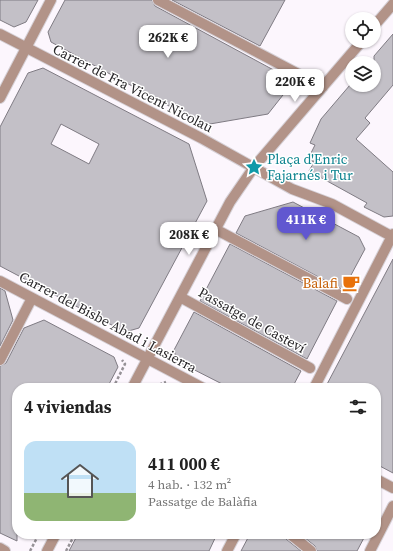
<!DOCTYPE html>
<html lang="es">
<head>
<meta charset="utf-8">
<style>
	:root { --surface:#fff; --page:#f2f2f2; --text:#222; --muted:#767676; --line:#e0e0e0; --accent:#6157d0 }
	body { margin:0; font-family:"Source Serif 4",serif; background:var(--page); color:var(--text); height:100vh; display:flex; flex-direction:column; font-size:15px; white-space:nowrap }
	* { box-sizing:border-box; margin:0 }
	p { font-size:13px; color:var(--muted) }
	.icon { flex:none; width:22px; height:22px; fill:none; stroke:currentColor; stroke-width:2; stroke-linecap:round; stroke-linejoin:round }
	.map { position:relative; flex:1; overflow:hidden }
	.details { position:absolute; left:12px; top:383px; width:369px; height:156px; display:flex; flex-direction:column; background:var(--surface); border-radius:16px; box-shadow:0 1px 3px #0004 }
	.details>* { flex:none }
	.buttons { position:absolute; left:345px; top:12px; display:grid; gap:8px }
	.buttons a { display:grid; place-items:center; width:36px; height:36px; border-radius:50%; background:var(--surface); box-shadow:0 1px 3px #0004; font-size:20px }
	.price { position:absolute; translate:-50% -34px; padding:0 9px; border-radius:8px; background:#fff; color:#222; font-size:13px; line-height:26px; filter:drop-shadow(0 1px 2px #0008) }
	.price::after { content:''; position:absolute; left:50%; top:24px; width:12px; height:9px; margin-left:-6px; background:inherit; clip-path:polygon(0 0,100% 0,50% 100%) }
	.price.selected { background:var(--accent); color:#fff }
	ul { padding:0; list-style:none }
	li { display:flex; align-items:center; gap:12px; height:100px; padding:0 12px }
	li+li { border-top:1px solid var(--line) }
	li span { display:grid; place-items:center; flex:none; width:112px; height:80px; border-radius:12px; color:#555 }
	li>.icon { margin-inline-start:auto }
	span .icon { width:48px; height:48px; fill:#fffc; stroke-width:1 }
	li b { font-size:17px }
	h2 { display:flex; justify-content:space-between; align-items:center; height:48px; padding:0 12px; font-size:17px }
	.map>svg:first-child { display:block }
</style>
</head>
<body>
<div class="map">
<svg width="393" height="551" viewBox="0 0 393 551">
	<rect width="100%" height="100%" fill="#fcf6fd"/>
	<!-- building -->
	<path fill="#c3c0c7" stroke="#7f7b83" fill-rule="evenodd" d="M0 0H38L26 22 14 27 0 20Z
		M65 0H152L155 6 294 81 268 114 204 125 51 42 48 32Z
		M172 0H285L260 46Z
		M393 34V85L365 118 370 123 356 139 393 172V216L384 217 364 207 367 203 309 171 314 162 308 159 315 145 310 143 321 119 350 85H374V56Z
		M43 68 189 144 207 201 139 328 125 332 0 266V127L28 73ZM61 124 99 144 89 164 51 144Z
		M293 202 359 237 365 249 343 290 236 233 245 216Z
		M230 244 337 301 307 359 200 301Z
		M393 259V473L376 464V388H325Z
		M0 288 5 291 13 320 0 346Z
		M194 312 301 371 292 388H230L177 361 174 350Z
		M44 320 114 357 118 367 107 388H17V541L0 533V366L6 363 24 328Z
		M78 534H217L209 551H69Z
		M250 534H284L286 539 301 551H241Z
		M300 534H366L357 551H317L315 546Z"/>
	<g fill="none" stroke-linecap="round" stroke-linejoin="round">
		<!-- minor casing -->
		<g stroke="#d6d1d7" stroke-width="12">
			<path id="minor" d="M158 0 323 87
				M374 26 393 4
				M0 34 201 138 292 189 332 204 393 237
				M0 98 51 0
				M215 229 347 299
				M0 281 203 388
				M180 297 310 368
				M0 360 32 298
				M132 388 230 202 254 167 362 41
				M314 388 393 234
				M376 479 393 488
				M290 534 311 551
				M0 548 5 551
				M47 551 56 534
				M227 551 236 534
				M370 551 393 506"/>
		</g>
		<!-- path -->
		<path stroke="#969297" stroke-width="2.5" stroke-dasharray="3 2" stroke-linecap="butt" d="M113 388 125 364 122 360
			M150 388 166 382
			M30 551 39 534
			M66 551 75 534"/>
		<!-- minor -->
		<use href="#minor" stroke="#b29388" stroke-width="10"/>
	</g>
	<!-- icons -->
	<defs>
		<g id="sight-bare" transform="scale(1.38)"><path d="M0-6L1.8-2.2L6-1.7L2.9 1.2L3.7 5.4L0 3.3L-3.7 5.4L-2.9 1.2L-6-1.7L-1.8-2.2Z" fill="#0f9aa8" stroke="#fff" stroke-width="2.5" paint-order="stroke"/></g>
		<g id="cafe-bare" transform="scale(1.38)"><path d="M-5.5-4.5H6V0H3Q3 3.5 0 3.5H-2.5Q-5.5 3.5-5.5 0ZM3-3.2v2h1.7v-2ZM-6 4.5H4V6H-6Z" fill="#e8710a" stroke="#fff" stroke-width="2.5" paint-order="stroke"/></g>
	</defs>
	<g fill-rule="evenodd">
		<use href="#sight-bare" x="254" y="167"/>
		<use href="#cafe-bare" x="351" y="283"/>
	</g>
	<g text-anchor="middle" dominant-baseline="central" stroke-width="3" stroke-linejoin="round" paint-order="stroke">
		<!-- street labels -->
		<g font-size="14" fill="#282629" stroke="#fff">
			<text transform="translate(133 88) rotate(27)">Carrer de Fra Vicent Nicolau</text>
			<text transform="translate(252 320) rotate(29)">Passatge de Casteví</text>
			<text transform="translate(108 322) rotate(28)">Carrer del Bisbe Abad i Lasierra</text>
		</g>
		<!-- culture labels -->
		<g font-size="14" fill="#0d838f" stroke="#fff" text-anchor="start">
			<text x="267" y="159">Plaça d'Enric<tspan x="267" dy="16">Fajarnés i Tur</tspan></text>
		</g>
		<!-- food labels -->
		<g font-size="14" fill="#c56008" stroke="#fff" text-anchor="end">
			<text x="338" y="283">Balafi</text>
		</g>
	</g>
</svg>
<div class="buttons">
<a><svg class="icon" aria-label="locate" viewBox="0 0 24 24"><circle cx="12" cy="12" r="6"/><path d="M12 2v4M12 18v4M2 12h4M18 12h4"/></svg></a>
<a><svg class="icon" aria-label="layers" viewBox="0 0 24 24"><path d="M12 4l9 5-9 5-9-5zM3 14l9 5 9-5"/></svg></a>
</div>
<b class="price" style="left:168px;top:59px">262K €</b>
<b class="price" style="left:295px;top:103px">220K €</b>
<b class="price selected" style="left:306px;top:241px">411K €</b>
<b class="price" style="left:189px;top:256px">208K €</b>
<section class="details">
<h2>4 viviendas<svg class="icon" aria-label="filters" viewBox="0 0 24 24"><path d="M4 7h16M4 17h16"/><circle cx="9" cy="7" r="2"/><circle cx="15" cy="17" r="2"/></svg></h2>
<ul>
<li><span style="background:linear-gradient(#bfe0f5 65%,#8fb573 0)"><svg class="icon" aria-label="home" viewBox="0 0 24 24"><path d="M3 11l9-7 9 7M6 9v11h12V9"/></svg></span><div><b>411 000 €</b><p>4 hab. · 132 m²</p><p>Passatge de Balàfia</p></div></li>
</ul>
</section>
</div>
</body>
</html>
